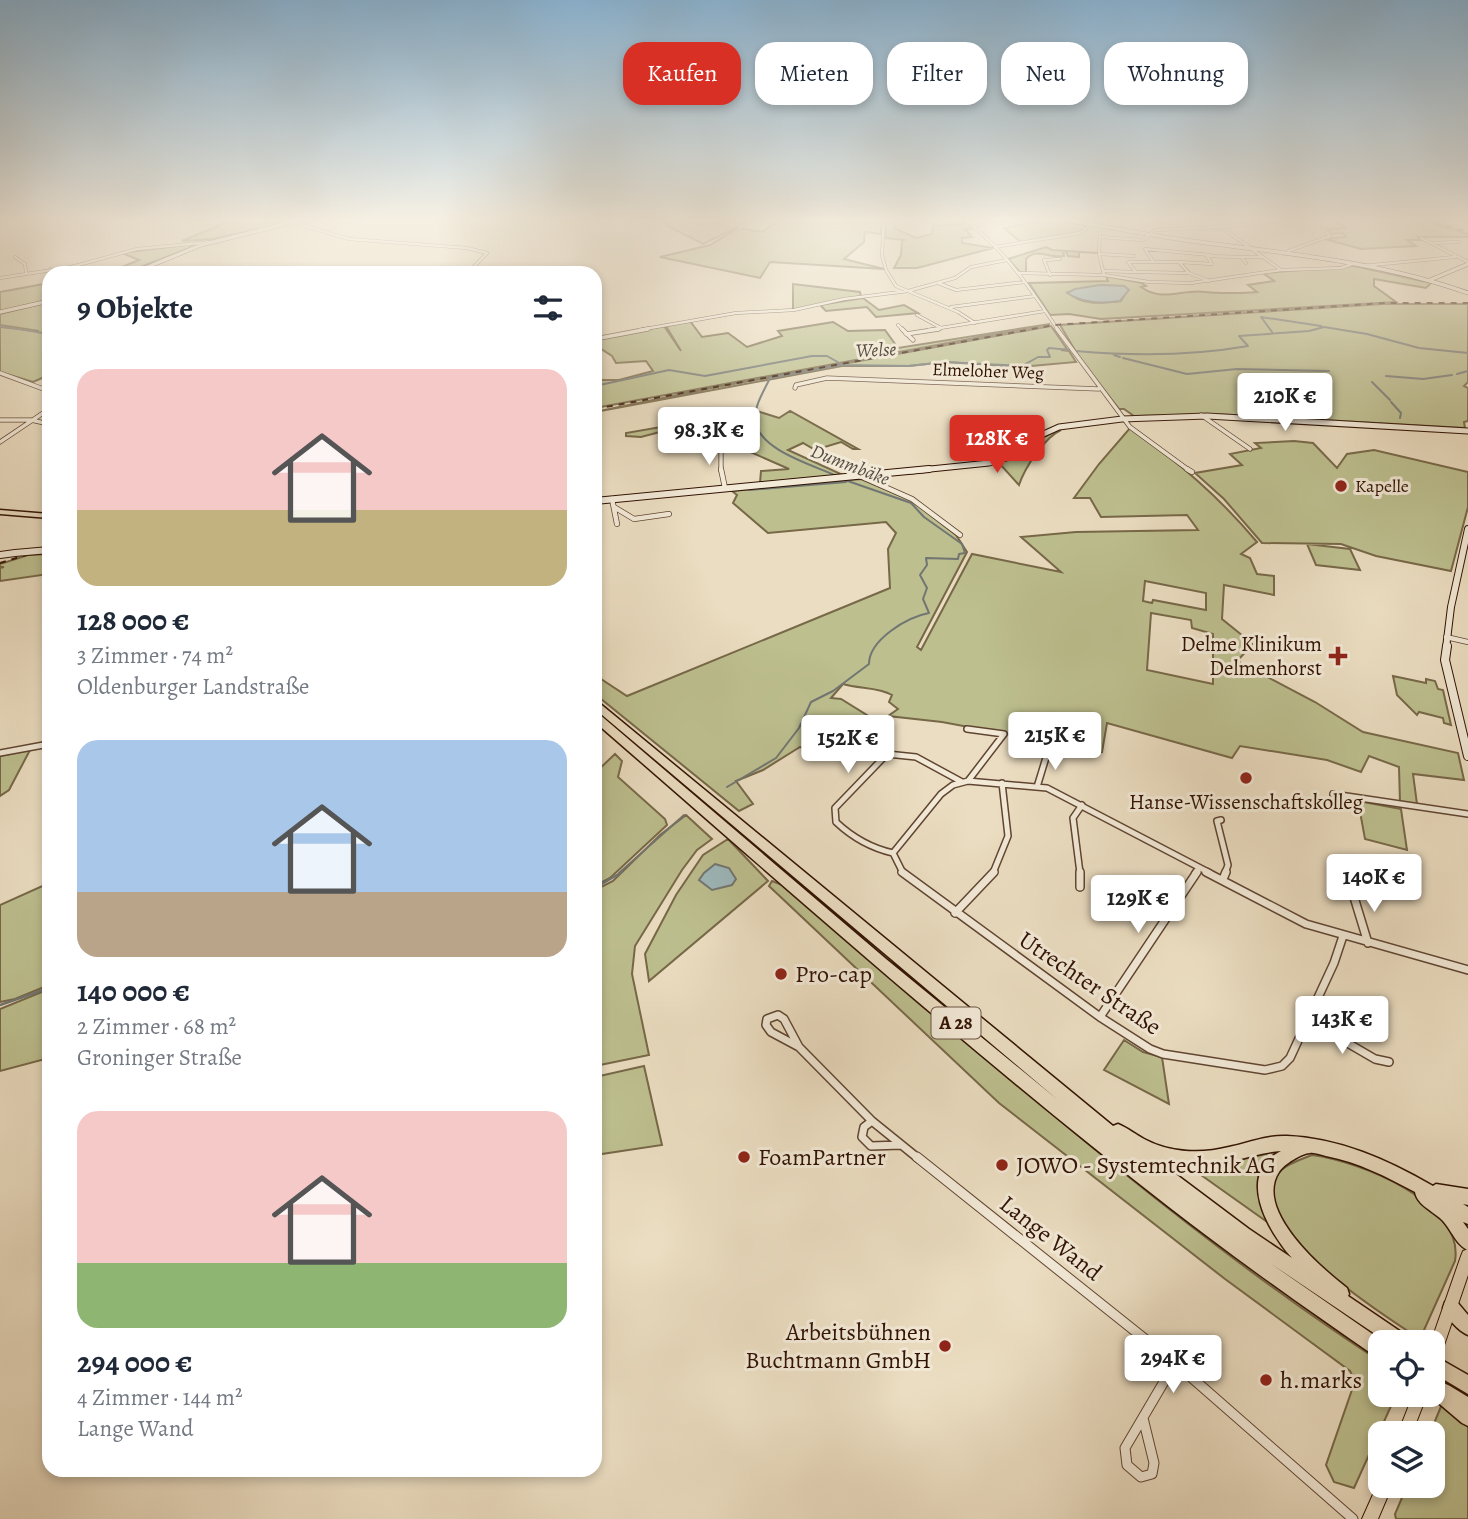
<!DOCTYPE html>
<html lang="de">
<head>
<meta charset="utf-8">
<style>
	:root { --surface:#fff; --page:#f6f6f7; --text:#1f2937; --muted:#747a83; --accent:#d93025 }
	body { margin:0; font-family:Alegreya,serif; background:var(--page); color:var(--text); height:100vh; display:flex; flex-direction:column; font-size:26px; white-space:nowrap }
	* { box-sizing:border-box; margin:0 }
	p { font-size:23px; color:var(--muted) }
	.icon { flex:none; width:38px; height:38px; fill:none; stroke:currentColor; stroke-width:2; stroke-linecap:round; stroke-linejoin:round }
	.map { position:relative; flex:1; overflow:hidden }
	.panel { position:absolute; left:42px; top:266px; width:560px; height:1211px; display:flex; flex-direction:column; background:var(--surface); border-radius:21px; box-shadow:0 4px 10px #0003 }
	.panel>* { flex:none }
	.top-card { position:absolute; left:623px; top:42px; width:665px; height:63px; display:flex; gap:14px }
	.tools { position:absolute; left:1368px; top:1330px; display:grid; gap:14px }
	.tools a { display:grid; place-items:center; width:77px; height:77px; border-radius:14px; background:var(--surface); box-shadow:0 4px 10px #0003; font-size:35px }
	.price { position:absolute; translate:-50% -60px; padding:0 16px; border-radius:7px; background:#fff; color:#222; font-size:23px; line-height:46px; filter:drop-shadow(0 2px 4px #0008) }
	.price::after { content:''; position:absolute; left:50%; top:42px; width:21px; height:16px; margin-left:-10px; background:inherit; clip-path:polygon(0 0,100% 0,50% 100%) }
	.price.current { background:var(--accent); color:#fff }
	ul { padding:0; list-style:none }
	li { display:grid; align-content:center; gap:14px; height:371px; padding:0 35px }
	li span { display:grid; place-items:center; height:217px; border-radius:21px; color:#555 }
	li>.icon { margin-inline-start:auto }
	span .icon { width:126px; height:126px; fill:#fffc; stroke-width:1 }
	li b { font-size:30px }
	h2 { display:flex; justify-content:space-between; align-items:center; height:84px; padding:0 35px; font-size:30px }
	.tag { padding:0 24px; border-radius:21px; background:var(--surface); box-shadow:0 4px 10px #0003; font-size:24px; line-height:63px }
	.tag.current { background:var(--accent); color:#fff }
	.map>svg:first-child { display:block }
</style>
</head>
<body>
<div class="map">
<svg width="1468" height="1519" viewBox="0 0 1468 1519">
	<rect width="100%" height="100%" fill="#ebddc1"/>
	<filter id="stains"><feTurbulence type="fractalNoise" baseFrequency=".00286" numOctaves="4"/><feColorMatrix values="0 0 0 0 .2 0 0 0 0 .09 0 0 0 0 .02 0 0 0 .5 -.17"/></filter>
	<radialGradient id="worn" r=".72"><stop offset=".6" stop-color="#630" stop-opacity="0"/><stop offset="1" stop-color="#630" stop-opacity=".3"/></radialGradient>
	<!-- green -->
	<path fill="#bdbf8f" stroke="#776848" stroke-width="2" fill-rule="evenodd" d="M234 219H278L289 222 213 239 182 241Z
		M665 219H754L703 244 668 226Z
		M781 219H882L881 234 865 232 864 242 844 259 884 269 770 262 760 278 660 257 710 245 738 228 762 232Z
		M885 219H897L894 228 916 238 932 234 933 226 969 223 976 228 965 229 972 237 962 238V243L993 248 917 268H894L901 255 902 241 904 240 886 238Z
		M1051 219 1088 225 1080 232 1021 242 1004 228Z
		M1331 219H1420L1468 234V237H1418L1422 240H1407L1416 246 1361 249 1325 239 1346 237 1343 233 1330 234 1327 229 1345 228Z
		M202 243 125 273 110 272 139 260 122 253Z
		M1046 247 1052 250 1098 253 1079 252V257L1068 256 1066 252 1063 251 1064 256C1048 259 1037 247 1026 259V273L1020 272 1008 259Z
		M1354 266 1431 283 1426 288 1374 279V286L1396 302 1101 319 1069 314 1050 315 1029 283 1108 281 1106 276 1142 283 1146 286 1141 287C1163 303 1183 288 1206 292 1224 294 1239 293 1257 292L1248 285 1274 281 1263 273ZM1100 285 1118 286 1124 296 1121 301C1103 303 1081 306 1068 292Z
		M49 283V300L0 311V292Z
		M793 284 860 292 861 296 793 310Z
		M863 298 879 310 904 305 918 313 876 317 867 307 826 311 820 305Z
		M49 302V375L33 382 0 372V327L39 331 0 325V314Z
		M1383 304H1468V382L1464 386 1468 388V421L1464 422 1465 428 1215 414 1134 416 1124 409H1119L1082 362 1060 325Z
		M690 321 702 337 728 333 747 347 782 336 778 331 833 322 848 331 885 330 898 348 1050 324 595 408V380H619L653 371 646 361 616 363 612 356 595 345V340L664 326 681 351 666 326Z
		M1051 326 1067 349 1061 350 1069 351 1076 362 1020 367 946 362 908 366H842L595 412 711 388Z
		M757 411 779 418 790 411 858 449H853L841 442 815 450 803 443 788 450 843 475 760 483 761 471 789 469 748 451 733 426 675 428 641 437 626 436V433L707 419 757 418Z
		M1130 428C1180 463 1219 497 1257 542L1241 554 1250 558 1257 574 1274 576V595L1224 585 1222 619 1253 644 1237 661 1315 702 1363 732 1458 753 1464 780 1413 774 1417 804 1400 802 1399 767 1369 756 1361 772 1327 760 1240 746 1232 758 1107 723 1102 752 942 722 888 716 898 709 889 702 892 695C878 687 859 689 843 684L831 698 841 699 870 717 832 756 800 747 763 770 736 781 753 804 739 811 595 694V675L627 696 890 588 888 549 896 533 886 522 768 533 733 503 737 495 732 491 861 479 913 501 956 535 967 552 917 647 921 650 972 554 1061 572 1021 537 1076 532 1198 530 1187 515 1101 517 1090 498H1074L1099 464ZM1145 581 1206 593V610L1153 600 1152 603 1143 601ZM1151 613 1191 620 1192 628 1213 634V684L1147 670Z
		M1061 430C1045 437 1025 467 1019 485L999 463C1021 455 1038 436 1061 430Z
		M1294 441 1313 443 1337 468 1347 454 1374 450 1468 472V507L1451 571 1376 556 1341 544 1262 543 1224 499 1195 473 1242 465 1230 454 1261 448 1255 443Z
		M1307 544 1350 549 1360 570 1316 565Z
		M49 554V557L43 561 49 560V574L0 581V568L4 567H0V564L28 555Z
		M1393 676 1426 683V679L1435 681 1438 689 1443 690 1451 725 1444 723 1443 718 1419 712 1417 715 1397 695Z
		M30 750 9 790 0 796V756Z
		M615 754 622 761 618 777 665 819 667 825 610 878 595 886V773Z
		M1358 801 1401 809 1407 850 1365 839Z
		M686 815 712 839 697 850 682 870 635 946 632 974 649 1055 595 1066V890L613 881 660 835Z
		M728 839 768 881 649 981 645 954 676 895 703 855Z
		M772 881 790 888C981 1053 1169 1224 1381 1362V1395H1396L1354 1488 1334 1482 1326 1465 1355 1381 1350 1371 1225 1279 999 1103 769 886Z
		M49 883V985L15 999 0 1002V905Z
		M49 989V1058L0 1071V1009Z
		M1124 1040 1143 1052 1162 1057 1169 1104 1104 1070Z
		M644 1066 662 1145 595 1155V1077Z
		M1266 1154 1269 1160 1265 1167 1270 1224 1194 1170Z
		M1312 1155C1359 1161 1465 1202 1455 1261L1420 1339C1382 1314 1251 1233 1276 1177 1282 1165 1300 1160 1312 1155Z
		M1442 1404 1468 1422V1519H1396L1395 1514 1407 1486H1433V1433H1430Z"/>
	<!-- water -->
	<path fill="#9db9bd" stroke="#727672" stroke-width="2" d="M1100 285 1124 286 1129 290 1120 301C1101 304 1083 303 1067 293L1075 289Z
		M715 864 729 868 736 879 732 885 712 890 699 880 704 873Z"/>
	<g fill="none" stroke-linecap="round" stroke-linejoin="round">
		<!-- stream-far1 -->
		<path stroke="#727672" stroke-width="2" d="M0 326 49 334
			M1272 332 1261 317 1321 326
			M1076 351C1134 356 1191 356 1248 346L1239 336 1309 331 1324 327 1367 334 1419 348 1468 353
			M1114 355 1120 357
			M1123 358 1187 374 1237 369 1329 371
			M1457 374 1468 371
			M1386 376 1423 379 1452 375
			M1372 382 1390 400
			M595 386 669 370 705 376 812 356H827L843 365 909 366 945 362 1022 366 1038 357H1050L1047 350 1049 348 1070 350
			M1391 402 1401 413 1400 418
			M837 476C813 465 757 450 755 419 755 404 764 391 770 378L840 365
			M749 490 846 482
			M727 787 776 758 799 728 811 702 833 691 869 664C869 640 907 617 929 613L923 599 927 588 920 575 927 565 926 558 958 559 959 554 965 553 962 544 924 517 911 503 842 479
			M619 873 684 815"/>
		<!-- stream -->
		<path stroke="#727672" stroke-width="2.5" d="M595 888 622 872
			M0 1005 49 988"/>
		<!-- street-far5 casing -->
		<g stroke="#604532" stroke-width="3.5">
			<path id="street-far5" d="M281 219 349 239 467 248 487 253 468 273
				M884 219 882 255 886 270 896 286 958 312 975 323
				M964 219C1004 249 1031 289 1058 330
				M1206 219 1222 226
				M496 222 497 219
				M976 226 999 219 1017 221
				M1221 227 1281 270
				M738 228 756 219
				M1100 233 1099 254 1104 275
				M1101 237 1143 240 1155 230 1221 227 1295 219
				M1421 238 1468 262
				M1430 243 1459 242
				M995 247 1080 233 1091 225 1089 219
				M1288 251 1330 236 1315 219
				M1099 254 1134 256
				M15 257 25 264 26 273
				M1153 261 1145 249 1210 255
				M1179 262H1128L1136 272 1189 273
				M1246 263 1241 257H1263
				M1362 266 1455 257
				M75 267 110 273
				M1103 271 1136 272
				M1019 273 1104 275 1149 282 1191 283 1281 270 1341 268 1355 263
				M1050 275 1044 260 1060 259
				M0 278 71 267 137 249 211 242
				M1209 281 1189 273 1179 262 1212 264 1207 256 1241 257
				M938 283 956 290 1025 282
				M951 307 1035 296
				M917 315 941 328
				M898 325 903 330
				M639 330 736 313 794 310 844 299 908 291 955 278 971 267 1007 260
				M928 330 1045 311"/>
		</g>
		<!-- street-far4 casing -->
		<g stroke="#604532" stroke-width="5">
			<path id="street-far4" d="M902 329 913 340
				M1057 329 1130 427 1190 471
				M906 334 939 329
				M595 339 648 329
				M0 373 49 391
				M795 388 796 385 827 378 1099 389
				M1201 415 1250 449
				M0 420H31L49 424
				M0 442 49 409
				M721 443V471"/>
		</g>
		<!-- street-far3 casing -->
		<g stroke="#604532" stroke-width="6">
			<path id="street-far3" d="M721 469 725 488
				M1187 469 1192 472
				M860 476 912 499 960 535
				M612 499 617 524
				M614 507 634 519 669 514
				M1446 637 1468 642"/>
		</g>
		<!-- street-far2 casing -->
		<g stroke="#604532" stroke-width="8">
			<path id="street-far2" d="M967 729 1004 734 968 781
				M0 753 49 744
				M1037 787 1048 751
				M1333 794 1468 814
				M1221 820 1217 821 1228 865 1225 873
				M893 853 941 794 953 785 968 781 1047 788 1210 873
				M893 853 903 873
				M893 853C871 848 853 838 836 822L835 808 887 754 916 757 962 782
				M993 873 1008 836 1002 783
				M1080 873 1073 818 1082 805
				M1195 873 1199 868"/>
		</g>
		<!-- street-far1 casing -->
		<g stroke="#604532" stroke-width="10">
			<path id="street-far1" d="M902 872 1100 1017 1150 1049 1163 1054 1265 1070 1282 1066 1290 1058 1334 963 1343 936
				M1080 872V887
				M1206 872 1306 924 1468 970
				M1223 879 1226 872
				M1354 882 1350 884 1368 943
				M955 913 994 872
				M778 1015 784 1019 799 1047 771 1032 766 1025 767 1019Z
				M1100 1017 1197 872
				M1308 1020 1375 1059 1389 1062
				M799 1047 872 1121 919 1159
				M872 1121 864 1127 862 1137 871 1146 901 1145"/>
		</g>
		<!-- street casing -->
		<g stroke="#604532" stroke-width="11">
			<path id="street" d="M917 1157 1175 1363 1353 1519
				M1143 1418 1154 1463 1152 1474 1141 1477 1127 1465 1125 1448 1175 1363"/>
		</g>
		<!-- secondary-far3 casing -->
		<g stroke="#311202" stroke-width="4.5">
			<path id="secondary-far3" d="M1061 219C1107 227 1153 236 1199 242 1291 254 1380 262 1468 293
				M133 273 201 245 306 219
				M1430 280 1468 264
				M0 312 49 301"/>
		</g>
		<!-- secondary-far2 casing -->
		<g stroke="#311202" stroke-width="7">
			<path id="secondary-far2" d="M911 471 989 463 1006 458 1039 436 1059 427 1122 419 1207 416 1468 431"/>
		</g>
		<!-- secondary-far1 casing -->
		<g stroke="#311202" stroke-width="8">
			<path id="secondary-far1" d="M595 501 929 469
				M0 555 15 553
				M1446 648 1451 607 1468 529"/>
		</g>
		<!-- secondary casing -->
		<g stroke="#311202" stroke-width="10">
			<path id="secondary" d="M1447 646 1445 660 1468 756"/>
		</g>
		<!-- primary casing -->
		<g stroke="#311202" stroke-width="2">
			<path id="primary" d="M1468 1249V1275L1440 1357 1438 1362 1433 1364V1342H1431L1461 1256 1463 1251Z
				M1413 1395H1427L1412 1433H1398Z
				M1381 1480V1486H1392L1378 1519H1362L1379 1481Z"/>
		</g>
		<!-- highway casing -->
		<g stroke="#311202" stroke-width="3">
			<path id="highway" d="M0 510 49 514V518L0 514Z
				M595 701 598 702 1113 1126 1118 1124C1128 1128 1136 1135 1146 1140 1171 1153 1202 1154 1229 1147 1248 1143 1267 1135 1287 1136 1339 1138 1388 1160 1433 1186L1436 1184 1468 1189V1205L1463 1204 1468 1207V1224L1463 1222 1468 1229V1250C1456 1245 1451 1229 1442 1220 1433 1211 1417 1205 1415 1192 1387 1177 1358 1162 1326 1156 1321 1155 1314 1152 1310 1153 1302 1153 1283 1165 1279 1172 1254 1210 1320 1267 1347 1288L1349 1294 1348 1296 1407 1336 1409 1342H1387L1267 1261 1384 1342H1381V1358L1375 1356C1305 1308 1236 1259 1169 1207 971 1053 784 886 595 722V713L599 714 886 959 1058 1100 595 709ZM1281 1151C1235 1174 1268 1231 1292 1258L1249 1229 1157 1160C1183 1167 1207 1168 1233 1161 1249 1157 1265 1152 1281 1151Z
				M1451 1300 1457 1302 1468 1315V1335C1458 1331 1447 1318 1443 1308L1445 1302Z
				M1433 1355 1468 1375V1394L1433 1373Z
				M1433 1378 1450 1386 1468 1397V1426L1462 1423 1429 1395H1433Z"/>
		</g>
		<!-- street-far5 -->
		<use href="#street-far5" stroke="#f2e9d7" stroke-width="2.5"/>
		<!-- street-far4 -->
		<use href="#street-far4" stroke="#f2e9d7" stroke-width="3.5"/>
		<!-- street-far3 -->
		<use href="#street-far3" stroke="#f2e9d7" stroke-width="4.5"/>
		<!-- street-far2 -->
		<use href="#street-far2" stroke="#f2e9d7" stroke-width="5"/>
		<!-- street-far1 -->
		<use href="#street-far1" stroke="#f2e9d7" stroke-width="7"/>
		<!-- street -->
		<use href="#street" stroke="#f2e9d7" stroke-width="9"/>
		<!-- secondary-far3 -->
		<use href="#secondary-far3" stroke="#f2e9d7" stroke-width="3.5"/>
		<!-- secondary-far2 -->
		<use href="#secondary-far2" stroke="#f2e9d7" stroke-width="5"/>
		<!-- secondary-far1 -->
		<use href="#secondary-far1" stroke="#f2e9d7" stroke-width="6"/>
		<!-- secondary -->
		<use href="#secondary" stroke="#f2e9d7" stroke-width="8"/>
		<!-- primary -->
		<use href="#primary" fill="#ebddc1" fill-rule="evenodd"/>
		<!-- highway -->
		<use href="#highway" fill="#ebddc1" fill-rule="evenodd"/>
		<!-- rail -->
		<path stroke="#311202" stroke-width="2" stroke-dasharray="6 6" stroke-linecap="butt" d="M1423 219 1468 232
			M595 409 1054 325 1385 303H1468
			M0 563 49 548"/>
		<!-- secondary-bridge casing -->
		<g stroke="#311202" stroke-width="8" stroke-linecap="butt">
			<path id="secondary-bridge" d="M15 553 49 550"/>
		</g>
		<!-- secondary-bridge -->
		<use href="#secondary-bridge" stroke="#f2e9d7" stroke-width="6"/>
	</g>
	<!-- sky -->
	<linearGradient id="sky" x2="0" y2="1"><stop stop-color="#8ab6d7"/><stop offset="0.51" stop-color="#f6f0e3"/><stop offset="1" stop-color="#f6f0e3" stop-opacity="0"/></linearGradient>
	<rect width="1468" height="431" fill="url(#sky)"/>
	<!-- markers -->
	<g fill="#8f2418" stroke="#f2e9d7" stroke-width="2.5">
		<circle cx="1341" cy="486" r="7"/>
		<path d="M1334.5 645.5h7v7h7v7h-7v7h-7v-7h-7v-7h7z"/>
		<circle cx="1246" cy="778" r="7"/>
		<circle cx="781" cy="974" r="7"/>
		<circle cx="744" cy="1157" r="7"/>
		<circle cx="1002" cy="1165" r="7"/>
		<circle cx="945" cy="1346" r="7"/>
		<circle cx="1266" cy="1380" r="7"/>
	</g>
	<g text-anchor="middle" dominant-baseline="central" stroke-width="6" stroke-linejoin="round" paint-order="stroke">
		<!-- far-street labels -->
		<g font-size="18" fill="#311202" stroke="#f2e9d7">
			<text transform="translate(988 371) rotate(2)">Elmeloher Weg</text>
		</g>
		<!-- far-poi labels -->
		<g font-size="18" fill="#311202" stroke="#f2e9d7" text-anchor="start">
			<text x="1355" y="486">Kapelle</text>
		</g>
		<!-- far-water labels -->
		<g font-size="19" font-style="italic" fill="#574c43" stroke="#f2e9d7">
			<text transform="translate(876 350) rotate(-2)">Welse</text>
			<text transform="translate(850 465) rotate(21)">Dummbäke</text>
		</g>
		<!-- shield labels -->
		<rect fill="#f2e9d7" stroke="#6b5242" stroke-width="2" x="931.5" y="1007.5" width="49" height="31" rx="5"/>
		<g font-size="19" font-weight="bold" fill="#311202">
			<text x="956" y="1023">A 28</text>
		</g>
		<!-- poi labels -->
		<g font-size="21" fill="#311202" stroke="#f2e9d7" text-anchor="end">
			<text x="1322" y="644">Delme Klinikum<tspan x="1322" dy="24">Delmenhorst</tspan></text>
			<text x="1246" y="802" text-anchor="middle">Hanse-Wissenschaftskolleg</text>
		</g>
		<!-- near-poi labels -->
		<g font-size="24" fill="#311202" stroke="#f2e9d7" text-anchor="start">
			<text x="795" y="974">Pro-cap</text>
			<text x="758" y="1157">FoamPartner</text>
			<text x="1016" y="1165">JOWO ‑ Systemtechnik AG</text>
			<text x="931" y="1332" text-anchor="end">Arbeitsbühnen<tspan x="931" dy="28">Buchtmann GmbH</tspan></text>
			<text x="1280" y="1380">h.marks</text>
		</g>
		<!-- near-street labels -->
		<g font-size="24" fill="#311202" stroke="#f2e9d7">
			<text transform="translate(1090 983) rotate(34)">Utrechter Straße</text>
			<text transform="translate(1051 1238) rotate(38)">Lange Wand</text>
		</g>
	</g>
	<rect width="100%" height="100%" filter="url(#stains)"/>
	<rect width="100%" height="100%" fill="url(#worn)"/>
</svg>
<div class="tools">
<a><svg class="icon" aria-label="locate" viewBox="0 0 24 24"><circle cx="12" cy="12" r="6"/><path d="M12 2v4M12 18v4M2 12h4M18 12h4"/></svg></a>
<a><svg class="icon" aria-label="layers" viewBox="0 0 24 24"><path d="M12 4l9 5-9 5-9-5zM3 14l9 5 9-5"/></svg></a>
</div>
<b class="price" style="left:1285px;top:433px">210K €</b>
<b class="price" style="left:709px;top:467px">98.3K €</b>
<b class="price current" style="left:997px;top:475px">128K €</b>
<b class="price" style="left:1055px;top:772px">215K €</b>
<b class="price" style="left:848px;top:775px">152K €</b>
<b class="price" style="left:1374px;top:914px">140K €</b>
<b class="price" style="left:1138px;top:935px">129K €</b>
<b class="price" style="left:1342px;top:1056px">143K €</b>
<b class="price" style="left:1173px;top:1395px">294K €</b>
<div class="top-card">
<a class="tag current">Kaufen</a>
<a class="tag">Mieten</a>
<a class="tag">Filter</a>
<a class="tag">Neu</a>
<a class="tag">Wohnung</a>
</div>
<section class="panel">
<h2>9 Objekte<svg class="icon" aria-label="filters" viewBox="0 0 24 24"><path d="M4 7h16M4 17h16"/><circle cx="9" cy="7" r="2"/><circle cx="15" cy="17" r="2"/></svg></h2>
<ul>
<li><span style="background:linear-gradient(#f6c9c9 65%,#c2b280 0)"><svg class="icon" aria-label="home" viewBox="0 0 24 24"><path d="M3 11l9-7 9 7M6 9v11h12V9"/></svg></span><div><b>128 000 €</b><p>3 Zimmer · 74 m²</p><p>Oldenburger Landstraße</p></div></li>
<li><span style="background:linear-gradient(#a9c7e8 70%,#b9a48a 0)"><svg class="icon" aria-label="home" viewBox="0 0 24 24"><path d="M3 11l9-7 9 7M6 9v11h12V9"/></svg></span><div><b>140 000 €</b><p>2 Zimmer · 68 m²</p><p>Groninger Straße</p></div></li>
<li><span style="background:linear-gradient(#f6c9c9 70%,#8fb573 0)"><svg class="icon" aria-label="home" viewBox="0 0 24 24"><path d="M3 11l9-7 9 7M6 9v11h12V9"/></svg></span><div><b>294 000 €</b><p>4 Zimmer · 144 m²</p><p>Lange Wand</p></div></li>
</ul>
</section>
</div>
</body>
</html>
